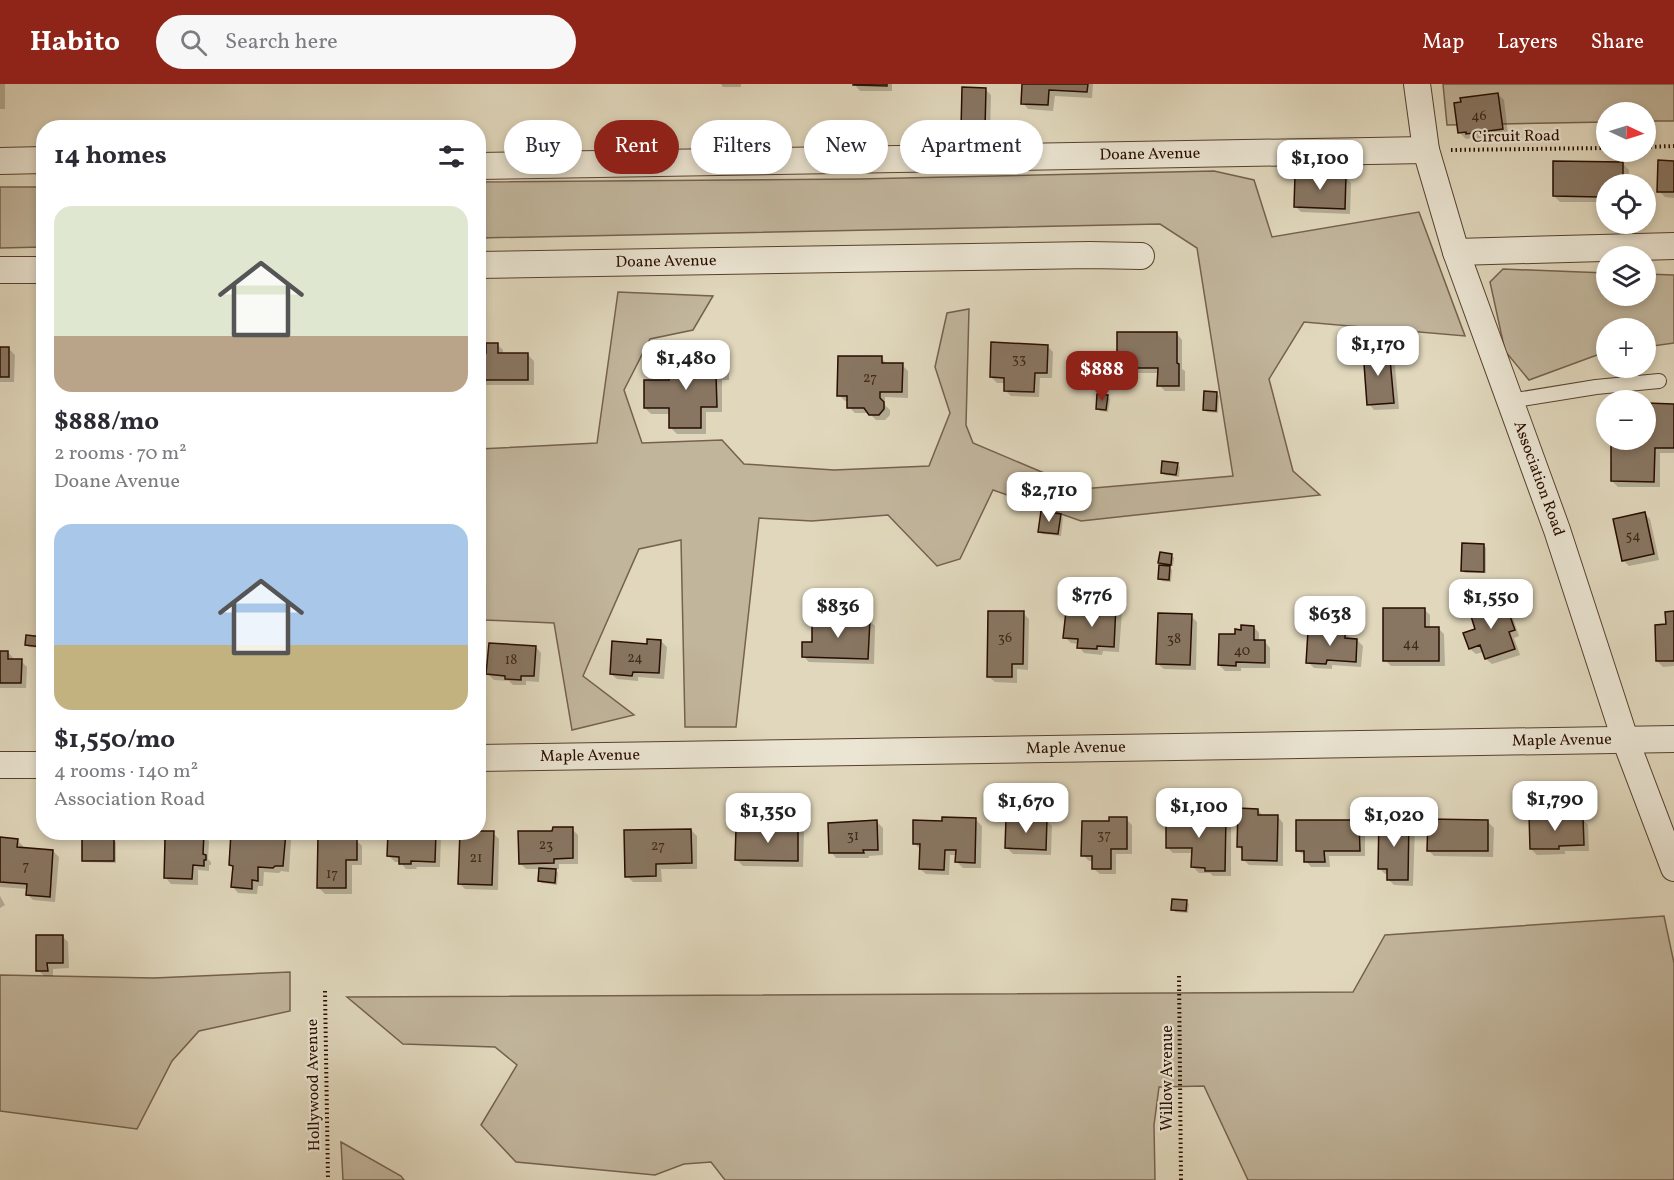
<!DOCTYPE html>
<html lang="en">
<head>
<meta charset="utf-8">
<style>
	:root { --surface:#fff; --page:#f7f7f7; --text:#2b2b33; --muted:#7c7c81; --accent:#8f2418 }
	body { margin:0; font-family:Vollkorn,serif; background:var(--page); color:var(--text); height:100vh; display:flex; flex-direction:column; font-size:22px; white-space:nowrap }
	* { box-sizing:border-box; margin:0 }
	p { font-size:20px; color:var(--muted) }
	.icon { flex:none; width:33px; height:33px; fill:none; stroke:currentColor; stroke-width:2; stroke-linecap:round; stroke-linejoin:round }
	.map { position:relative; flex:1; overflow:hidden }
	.drawer { position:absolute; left:36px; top:36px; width:450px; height:720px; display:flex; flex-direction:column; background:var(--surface); border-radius:24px; box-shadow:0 3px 9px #0003 }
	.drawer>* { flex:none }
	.top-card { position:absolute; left:504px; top:36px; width:570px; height:54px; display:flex; gap:12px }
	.needle { width:39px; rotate:94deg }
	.tools { position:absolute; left:1596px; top:18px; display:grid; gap:12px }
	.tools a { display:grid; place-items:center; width:60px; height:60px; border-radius:50%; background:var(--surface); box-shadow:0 3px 9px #0003; font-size:30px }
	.price { position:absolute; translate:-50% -51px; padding:0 14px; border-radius:12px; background:#fff; color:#222; font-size:20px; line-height:39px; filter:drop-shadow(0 2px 3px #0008) }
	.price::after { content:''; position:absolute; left:50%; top:36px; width:18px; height:14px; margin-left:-9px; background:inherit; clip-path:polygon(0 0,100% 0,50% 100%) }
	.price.active { background:var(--accent); color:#fff }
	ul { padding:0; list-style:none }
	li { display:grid; align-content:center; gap:12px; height:318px; padding:0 18px }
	li span { display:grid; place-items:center; height:186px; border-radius:18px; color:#555 }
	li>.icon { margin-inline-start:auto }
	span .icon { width:108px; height:108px; fill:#fffc; stroke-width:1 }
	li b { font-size:26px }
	h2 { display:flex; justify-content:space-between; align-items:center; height:72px; padding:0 18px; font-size:26px }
	.tag { padding:0 21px; border-radius:27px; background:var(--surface); box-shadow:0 3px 9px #0003; font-size:21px; line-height:54px }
	.tag.active { background:var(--accent); color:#fff }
	header { display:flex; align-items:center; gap:36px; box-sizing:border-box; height:84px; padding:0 30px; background:var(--accent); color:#fff }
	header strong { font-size:28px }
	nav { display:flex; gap:33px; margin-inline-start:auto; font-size:21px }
	.search { width:420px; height:54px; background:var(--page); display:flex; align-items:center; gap:15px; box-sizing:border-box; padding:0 21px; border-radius:33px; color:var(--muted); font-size:22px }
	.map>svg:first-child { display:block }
</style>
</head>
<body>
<header>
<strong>Habito</strong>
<div class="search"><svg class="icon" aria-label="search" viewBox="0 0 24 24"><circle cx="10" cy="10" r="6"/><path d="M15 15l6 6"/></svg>Search here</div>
<nav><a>Map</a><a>Layers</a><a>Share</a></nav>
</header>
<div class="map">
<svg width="1674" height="1096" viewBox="0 0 1674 1096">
	<rect width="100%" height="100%" fill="#e0d7bc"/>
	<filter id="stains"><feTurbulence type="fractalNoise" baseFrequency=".00333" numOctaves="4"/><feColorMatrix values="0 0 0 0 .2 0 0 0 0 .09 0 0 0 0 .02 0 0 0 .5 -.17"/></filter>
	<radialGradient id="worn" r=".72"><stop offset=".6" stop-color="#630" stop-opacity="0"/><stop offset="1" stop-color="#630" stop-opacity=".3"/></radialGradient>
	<!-- green -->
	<path fill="#c1b59c" stroke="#75614e" stroke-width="1.5" d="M1443 0H1674V37H1646V28H1606V38L1447 41Z
		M1214 87 1254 96 1272 153 1419 128 1465 252 1304 238 1269 295 1293 387 1320 411 1081 437 993 406 960 475 937 482 888 431 812 437 759 434 736 643H685L681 456 639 465 583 592 634 631 572 646 554 539 484 536 478 510 479 365 597 359 618 208 713 212 693 246 650 255 624 306 642 359 722 356 744 380 834 386 929 382 950 329 935 283 947 229 969 225 966 341 973 359 1082 405 1233 392 1197 164 1160 140 479 154V98L858 95Z
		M0 103H43V163L0 164Z
		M1503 185 1606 189V212H1646V190L1674 191V259L1646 263V244H1606V269L1597 271 1529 296 1505 267 1490 198Z
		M1664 832 1674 879V1096H1248L1204 1002 1159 1003 1154 1041 1155 1096H725L711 1078 684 1080 655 1091 516 1078 481 1041 517 981 495 963 403 960 347 913 1353 908 1385 851Z
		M290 888V927L199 947 172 977 137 1045 0 1027V891L154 894Z
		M341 1058 401 1092 404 1096H343Z"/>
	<!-- shadow -->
	<path fill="#0003" d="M0 0H5V25H0Z
		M721 0H741V3H723Z
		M854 0H892V7H860Z
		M1024 0H1093L1092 14 1055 12 1053 27 1028 25 1023 19Z
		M985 5 991 11 990 50H968L962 44Z
		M1498 10 1504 16 1508 50 1473 56 1472 54 1466 55 1460 49 1463 19Z
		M1674 79V114L1665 113 1659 107Z
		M1623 80 1629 86 1628 100H1606V118H1560L1554 112Z
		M1345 93 1351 99 1350 130 1301 128 1295 122Z
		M1177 250 1182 256V285L1185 287V307H1165L1159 301V289H1138L1135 286H1125L1119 280Z
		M497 260 503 266V271H528L534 277V301H478V270H487Z
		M1047 262 1053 268 1052 294H1040L1039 313 1011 312 1005 306V299H997L991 293Z
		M0 265H9L15 271 14 298H0Z
		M1388 266 1394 272 1399 325 1374 326 1369 320Z
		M881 274 887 280 902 281 908 287V314L885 313V321L890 326V331L885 336H876L869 329H855L849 323V317H845L839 311Z
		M723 276 729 282V296H722V328H706V350H677L671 344V330H651L645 324 670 297Z
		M1216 309 1219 312 1218 329 1207 328 1205 325Z
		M1107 313 1110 315 1108 328 1100 327 1098 325Z
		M1646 321H1674V369H1660V403H1618L1612 397 1613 356H1646Z
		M1177 381 1180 383 1179 393 1165 391 1162 388Z
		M1644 429 1650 435 1659 476 1629 482 1623 476Z
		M1060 431 1063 434 1061 452 1042 450 1040 447Z
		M1484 461 1486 464V489H1465L1463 486Z
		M1171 471 1174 474 1173 482H1168L1172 486 1171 498 1162 497 1159 495 1164 483 1160 478Z
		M1501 517 1511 528 1519 552 1514 554 1520 571 1492 580 1486 575 1483 568 1476 570 1470 565 1477 546Z
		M1116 522 1122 528 1119 568 1103 567 1102 571 1084 569 1079 563V560L1071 559 1065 553 1082 532 1101 534Z
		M1424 525 1430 531V545L1438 544 1444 550 1445 582H1391L1385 576Z
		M1023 529 1029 535 1028 586 1017 585V599L995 598 989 593Z
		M1674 529V582L1663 583 1657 577 1668 542Z
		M1191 532 1197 538 1196 586 1164 585 1158 580Z
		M869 536 875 542 874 580 809 578 804 573 813 560Z
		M1254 543 1259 549V558H1265L1270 564V584H1241V587H1225L1219 581 1236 552Z
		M1344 548 1350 554V556H1357L1363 562 1361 583 1332 581V585L1314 584 1308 578Z
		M42 554 44 556V564L29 563 26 560Z
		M661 557 667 563 664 595 638 593V597L617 595 611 590 648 562Z
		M536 563 541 569 539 598 526 597V601H513L509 597 494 596 488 590Z
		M0 568H8L13 574V577H21L27 583 26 604H0Z
		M1258 726 1264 733H1278L1283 739V782L1249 781 1243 775V767L1239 763Z
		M1544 731 1548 735H1582L1588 741 1589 767H1565V770L1537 771 1531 765Z
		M1225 733 1231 739V792H1213L1210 789H1199L1193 783V769H1173L1167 763Z
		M1126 735 1132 741V770H1116V790H1100L1094 785V777H1089L1083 771 1110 738Z
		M976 736 982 742 981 784H963L957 778V771H950L949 791 926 790 920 785V765L914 759 943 738Z
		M1046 736 1052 742 1051 771 1013 770 1007 764Z
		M1409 736 1415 742 1413 802 1394 801 1388 795V790H1385L1379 784Z
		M1359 737 1365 743V772H1329L1330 783H1311L1306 777V772L1298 767Z
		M877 738 883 744V771L869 772V774H836L831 768Z
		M1488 738 1494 744 1493 773 1434 772 1428 766Z
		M798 742 804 748 803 783 743 782 737 776Z
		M572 745 578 751V780H559V785H554L558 789 557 801 542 799 539 797 540 785H526L520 779 554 748Z
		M691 746 697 752V785H661L662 798H633L627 792Z
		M417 748H436L441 753 440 783H416L417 785H406L400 778H395L389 772Z
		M493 749 499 755 498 806 465 805 459 799Z
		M285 750 291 756 289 788 281 787 279 789 264 788 263 802H258L257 810 238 809 233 803 234 784 231 781 266 753Z
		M203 751 209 757 208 775 211 778V781H209V787L198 786V801L171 800 166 794 167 760 162 755Z
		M345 752 348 756H356L362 762V781H352V810H325L319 804Z
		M0 755 17 756 23 762V765L53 767 59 773 55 818 33 816 27 810 28 805 0 803Z
		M113 755 116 758V779L86 778 84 776Z
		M0 812 5 821 0 824Z
		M1186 818 1189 820 1188 829 1175 828 1173 825Z
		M62 852 68 858 69 884 53 885V892H44L38 886Z"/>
	<!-- building -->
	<path fill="#887662" stroke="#290d00" stroke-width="1.5" d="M853 0H887V2L853 1Z
		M1022 0H1088L1087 8 1049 6 1048 21 1021 20Z
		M962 3 986 4 985 45H961Z
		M1498 9 1503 45 1466 50V48L1458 49 1454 19 1461 18 1460 14Z
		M1658 76 1674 77V108H1657Z
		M1553 77 1623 78V100H1606V107L1600 109V113L1553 112Z
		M1295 90 1346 91 1345 125 1294 123Z
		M1117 248H1177V279L1179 280V302H1157L1158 284H1131V281H1117Z
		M991 258 1048 261 1047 289H1035L1034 308 1004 307V294L990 293Z
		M486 259H498V269H528V296H478V269H486Z
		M0 263H9V293H0Z
		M1389 264 1394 319 1367 321 1363 266Z
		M838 272H882V279H903L902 308H880V314L884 318V325L879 331H869L864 324H847V312H837Z
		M681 275H724V290H716L717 323H701V344H669V324H644V296H669V280H681Z
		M1204 307 1217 308 1216 327 1203 326Z
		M1097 310 1108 311 1106 326 1096 325Z
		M1646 319 1674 320V364H1655L1654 398 1611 397V356H1646Z
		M1162 377 1178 379 1176 391 1161 389Z
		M1041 427 1061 430 1058 450 1038 448Z
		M1645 428 1654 470 1622 477 1613 435Z
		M1462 459 1484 460V488L1461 487Z
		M1160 468 1172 470 1171 481 1158 479Z
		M1159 481 1170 482 1169 496 1158 495Z
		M1502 515 1504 521H1506L1515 546 1509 548 1515 565 1485 575 1480 561 1469 565 1463 549 1475 545 1470 529 1487 523 1486 520Z
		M1100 520 1116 521 1114 563 1097 562V565L1077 564 1078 555 1063 554 1066 527 1080 528V530L1099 532Z
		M1383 524H1425V543H1439V577H1383Z
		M988 527H1024L1023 580H1012V593H987Z
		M1674 527V577H1656L1655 541 1666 540 1665 528Z
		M1158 529 1192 530 1190 581 1156 580Z
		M812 533 870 535 868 575 802 573V558H812Z
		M1241 541 1254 542V556H1265V579L1236 578V582L1218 581 1219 550H1235V545L1241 546Z
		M1320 545 1345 546V554L1357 555 1356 578 1327 576 1326 580 1306 579 1308 547 1320 548Z
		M26 551 43 553 42 563 25 561Z
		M647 555 661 556 659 589 633 588 632 592 610 590 612 557 647 560Z
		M489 559 536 562 534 592H521V596L505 595V592L486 590Z
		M0 567H8V575H22L21 599H0Z
		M1238 724 1258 725V731H1278L1277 777 1242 776V763H1237Z
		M1529 730H1544L1545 734 1583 733 1584 761 1559 762V765H1530Z
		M1166 732H1226L1225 787H1205V784L1191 783 1192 764H1166Z
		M942 733 976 734 975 779 955 778 956 766H945L944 786 919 785 920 760H913V736L942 737Z
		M1109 733H1127V765H1111V785H1092V772H1081L1082 737H1109Z
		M1006 734 1047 735 1046 766 1005 764Z
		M1379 734 1409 735 1408 796H1387V785H1378Z
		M1428 735 1488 736V767H1427Z
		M877 736 878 766H863L864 769H829L828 739Z
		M1296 736H1359L1360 767H1324L1325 778H1304V767H1296Z
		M772 741H798V777L735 776 736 744H773Z
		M553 743H573V774L554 775V779L519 780 518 747H552Z
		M691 745 692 779 656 780V792L625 793 624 746Z
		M478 747H494L492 801 458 800 460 748H478Z
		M235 748 265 751V748H286L283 782H275L273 784 258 783V797L252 796V805L231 803 233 782 229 781 231 749Z
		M388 748H436L435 778 411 777V780H399V773L387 772Z
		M183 749 204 750 203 770 206 771V776H204V782L193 781 192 795 164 794 165 755H160L161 750 183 752Z
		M318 751H345L346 754H357V776H346V804H317Z
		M0 753 18 755 17 763 53 766 50 813 26 811 27 800 0 798Z
		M82 754H114V777H82Z
		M539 784 556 785 555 799 538 797Z
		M1172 815 1187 816 1186 827 1171 826Z
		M36 851H63V879H47L48 887H36Z"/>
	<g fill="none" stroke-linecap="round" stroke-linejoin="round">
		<!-- service casing -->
		<g stroke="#57402f" stroke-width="16">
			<path id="service" d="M1510 317 1596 303 1659 297"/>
		</g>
		<!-- minor casing -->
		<g stroke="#57402f" stroke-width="28">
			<g id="minor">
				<path id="s1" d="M1417 0 1426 66 1456 168 1557 446 1625 655 1674 784"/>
				<path d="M0 77 44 76"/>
				<path id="s2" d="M478 82 1426 66"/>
				<path d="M1456 168 1674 162"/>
				<path id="s3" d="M478 181 1090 171 1141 172"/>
				<path d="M0 186H44"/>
				<path id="s4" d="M478 674 1674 655"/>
				<path d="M0 681H44"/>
			</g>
		</g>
		<!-- path -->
		<path stroke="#290d00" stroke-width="4" stroke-dasharray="1.5 3" stroke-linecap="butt" d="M1646 63 1674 62
			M1451 66 1606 64
			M1179 892 1181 1096
			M325 907 328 1096"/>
		<!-- service -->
		<use href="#service" stroke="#ebe5d3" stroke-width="14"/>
		<!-- minor -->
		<use href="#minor" stroke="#ebe5d3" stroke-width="26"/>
	</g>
	<g text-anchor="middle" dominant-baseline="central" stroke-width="4.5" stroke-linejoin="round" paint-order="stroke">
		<!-- number labels -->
		<g font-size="14" fill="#412718">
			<text x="1479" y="32">46</text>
			<text x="1019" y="275">33</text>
			<text x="870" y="294">27</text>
			<text x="1633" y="452">54</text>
			<text x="1005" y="554">36</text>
			<text x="1174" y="555">38</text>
			<text x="1411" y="560">44</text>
			<text x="1242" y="567">40</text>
			<text x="635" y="574">24</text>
			<text x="511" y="576">18</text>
			<text x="1104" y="751">37</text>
			<text x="853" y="752">31</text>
			<text x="546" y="761">23</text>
			<text x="658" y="762">27</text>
			<text x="476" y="774">21</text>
			<text x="26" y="782">7</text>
			<text x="332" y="790">17</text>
		</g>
		<!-- street labels -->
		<g font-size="16" fill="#290d00" stroke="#ebe5d3">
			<text transform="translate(1516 53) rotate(-1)">Circuit Road</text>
			<text stroke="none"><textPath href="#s2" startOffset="672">Doane Avenue</textPath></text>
			<text stroke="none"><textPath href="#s3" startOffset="188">Doane Avenue</textPath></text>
			<text stroke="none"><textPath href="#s1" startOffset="414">Association Road</textPath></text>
			<text stroke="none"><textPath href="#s4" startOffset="1084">Maple Avenue</textPath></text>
			<text stroke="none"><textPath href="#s4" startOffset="598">Maple Avenue</textPath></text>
			<text stroke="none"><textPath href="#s4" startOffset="112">Maple Avenue</textPath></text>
			<text transform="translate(1168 994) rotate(-90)">Willow Avenue</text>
			<text transform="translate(314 1001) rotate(-91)">Hollywood Avenue</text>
		</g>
	</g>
	<rect width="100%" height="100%" filter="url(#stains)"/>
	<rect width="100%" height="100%" fill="url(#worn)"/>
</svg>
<div class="tools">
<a><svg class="needle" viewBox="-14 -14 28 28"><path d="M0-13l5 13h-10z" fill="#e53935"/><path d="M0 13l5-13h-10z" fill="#7c7c81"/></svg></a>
<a><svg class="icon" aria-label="locate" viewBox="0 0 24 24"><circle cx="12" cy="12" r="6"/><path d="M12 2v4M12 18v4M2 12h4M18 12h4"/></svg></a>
<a><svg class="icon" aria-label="layers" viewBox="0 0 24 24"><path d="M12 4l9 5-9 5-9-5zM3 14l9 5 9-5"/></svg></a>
<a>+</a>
<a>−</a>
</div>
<b class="price" style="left:1320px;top:107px">$1,100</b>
<b class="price" style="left:1378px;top:293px">$1,170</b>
<b class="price" style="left:686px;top:307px">$1,480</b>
<b class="price active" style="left:1102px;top:318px">$888</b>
<b class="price" style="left:1049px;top:439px">$2,710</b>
<b class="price" style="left:1092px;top:544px">$776</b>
<b class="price" style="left:1491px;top:546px">$1,550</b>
<b class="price" style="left:838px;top:555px">$836</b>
<b class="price" style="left:1330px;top:563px">$638</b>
<b class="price" style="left:1555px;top:748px">$1,790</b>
<b class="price" style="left:1026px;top:750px">$1,670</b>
<b class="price" style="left:1199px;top:755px">$1,100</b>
<b class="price" style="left:768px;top:760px">$1,350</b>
<b class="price" style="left:1394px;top:764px">$1,020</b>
<div class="top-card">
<a class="tag">Buy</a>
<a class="tag active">Rent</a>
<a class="tag">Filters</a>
<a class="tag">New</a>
<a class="tag">Apartment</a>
</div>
<section class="drawer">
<h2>14 homes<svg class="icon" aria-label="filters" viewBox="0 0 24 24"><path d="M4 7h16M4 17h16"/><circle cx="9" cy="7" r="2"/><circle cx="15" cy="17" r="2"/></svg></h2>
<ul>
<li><span style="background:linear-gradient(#dfe7d0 70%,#b9a48a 0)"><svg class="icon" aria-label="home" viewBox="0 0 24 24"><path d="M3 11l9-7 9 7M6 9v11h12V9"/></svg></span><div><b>$888/mo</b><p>2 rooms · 70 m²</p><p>Doane Avenue</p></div></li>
<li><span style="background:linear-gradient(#a9c7e8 65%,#c2b280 0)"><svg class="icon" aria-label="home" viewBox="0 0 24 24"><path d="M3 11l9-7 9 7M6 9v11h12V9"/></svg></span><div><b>$1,550/mo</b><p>4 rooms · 140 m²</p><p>Association Road</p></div></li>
</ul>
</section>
</div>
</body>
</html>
